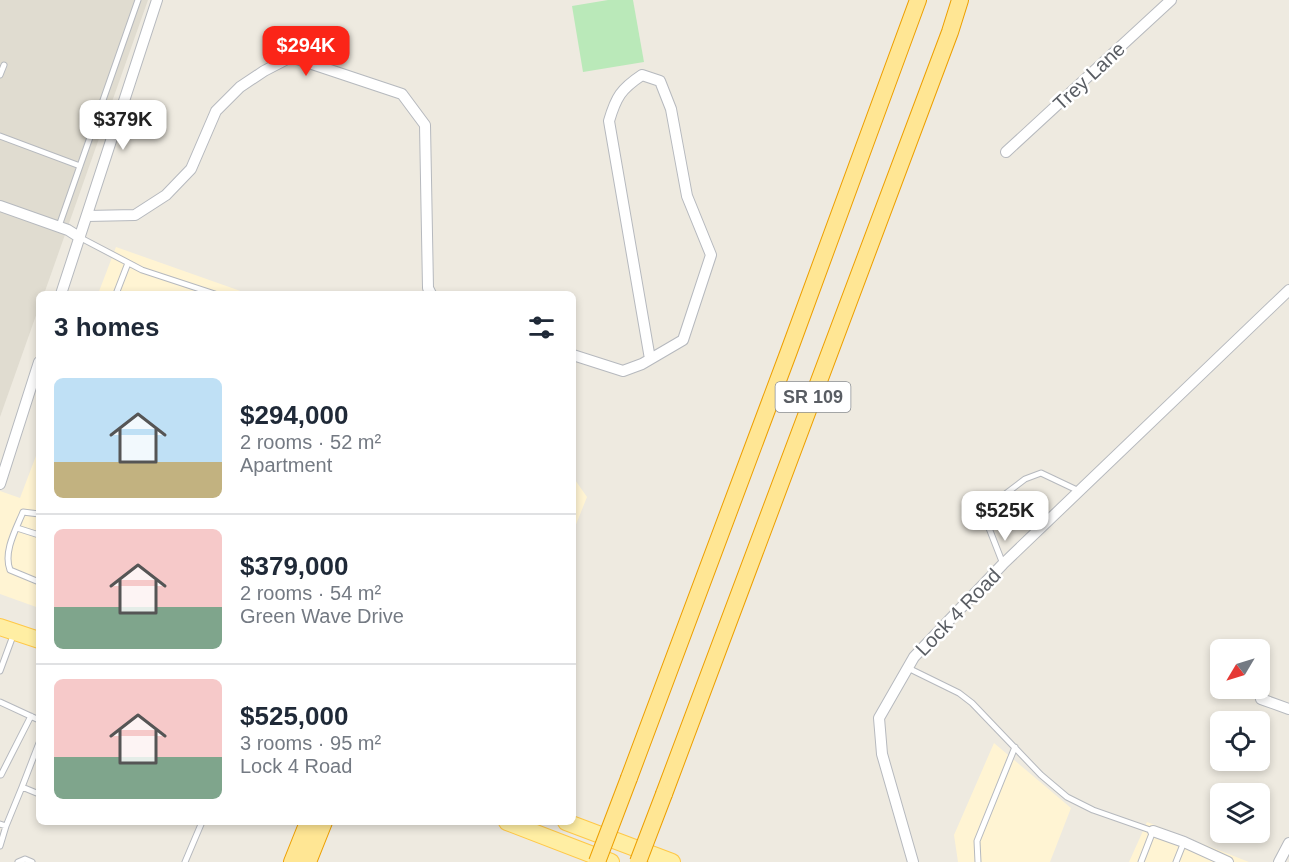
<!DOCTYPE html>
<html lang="en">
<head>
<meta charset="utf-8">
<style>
	:root { --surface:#fff; --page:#f6f6f7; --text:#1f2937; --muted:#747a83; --line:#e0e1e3; --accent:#fb2518 }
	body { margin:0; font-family:Helvetica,sans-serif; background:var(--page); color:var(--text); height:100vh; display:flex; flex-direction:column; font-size:22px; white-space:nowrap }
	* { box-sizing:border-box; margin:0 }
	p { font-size:20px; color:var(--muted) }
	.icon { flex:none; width:33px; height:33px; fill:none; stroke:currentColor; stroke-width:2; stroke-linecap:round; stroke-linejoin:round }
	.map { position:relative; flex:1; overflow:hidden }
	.drawer { position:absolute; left:36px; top:291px; width:540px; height:534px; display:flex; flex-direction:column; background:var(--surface); border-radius:9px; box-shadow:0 3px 9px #0003 }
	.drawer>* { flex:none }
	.needle { width:39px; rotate:232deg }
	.buttons { position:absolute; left:1210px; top:639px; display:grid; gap:12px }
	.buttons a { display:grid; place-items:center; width:60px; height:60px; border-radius:9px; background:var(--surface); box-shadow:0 3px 9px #0003; font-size:30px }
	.price { position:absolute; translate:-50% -51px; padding:0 14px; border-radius:12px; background:#fff; color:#222; font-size:20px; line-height:39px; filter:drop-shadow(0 2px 3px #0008) }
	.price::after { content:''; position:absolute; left:50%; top:36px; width:18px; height:14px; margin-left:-9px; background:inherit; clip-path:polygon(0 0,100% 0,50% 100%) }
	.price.selected { background:var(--accent); color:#fff }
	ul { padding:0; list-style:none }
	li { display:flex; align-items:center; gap:18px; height:150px; padding:0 18px }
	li+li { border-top:2px solid var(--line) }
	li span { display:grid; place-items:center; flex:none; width:168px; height:120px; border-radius:9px; color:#555 }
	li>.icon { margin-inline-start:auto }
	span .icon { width:72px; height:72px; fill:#fffc; stroke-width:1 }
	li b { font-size:26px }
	h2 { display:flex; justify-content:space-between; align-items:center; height:72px; padding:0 18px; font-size:26px }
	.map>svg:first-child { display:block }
</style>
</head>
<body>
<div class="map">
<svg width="1289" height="862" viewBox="0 0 1289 862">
	<rect width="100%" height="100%" fill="#eeeae0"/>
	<!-- commercial -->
	<path fill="#fff4d3" d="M116 247 249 294H98Z
		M39 448V608L0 594V491L20 498Z
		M573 477 587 497 573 532Z
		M994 743 1071 808 1050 862H958L954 835Z
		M1147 822 1249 862H1129Z"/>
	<!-- education -->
	<path fill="#e0dcd0" d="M0 0H148L44 294H39V307L0 417Z"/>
	<!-- green -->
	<path fill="#bae9b9" d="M608 0H633L644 62 583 72 572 6Z"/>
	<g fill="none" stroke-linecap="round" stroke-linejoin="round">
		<!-- service casing -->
		<g stroke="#b6b9be" stroke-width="7">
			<path id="service" d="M0 75 4 65
				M0 136 80 166
				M59 226 138 0
				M79 237 142 270 215 294
				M116 294 128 263
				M39 514 23 512C16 529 3 552 10 570L39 582
				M17 528 39 535
				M1003 564 987 523 1000 498 1025 479 1041 473 1079 491
				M908 668 959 693 972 703 1041 775 1067 797 1093 810 1153 831 1141 862
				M0 671 14 633
				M0 702 39 720
				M0 775H1L31 716
				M22 787 39 743
				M0 824 6 826 22 787 39 794
				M0 846 6 826
				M18 862 25 859 32 862
				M185 862 202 822
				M978 862 977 841 1015 747
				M1176 862 1184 842"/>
		</g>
		<!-- minor casing -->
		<g stroke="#b6b9be" stroke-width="12">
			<path id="minor" d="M1006 152 1171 0
				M0 206 68 230 79 237
				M87 216 135 215 166 195 191 169 216 111 240 87 264 71 291 57 402 94 425 125 428 288 431 294
				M61 294 157 0
				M573 355 623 371 642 364 683 340 711 255 687 196 671 109 660 81 642 75C621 89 616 97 609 121L650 359
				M0 484 39 362
				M1261 699 1289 709
				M1153 831 1184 842 1228 862
				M913 862 882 754 879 718 914 657 1003 564 1289 290
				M1279 862 1289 843"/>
		</g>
		<!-- primary casing -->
		<g stroke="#ffc847" stroke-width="18">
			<path id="primary" d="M0 627 39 640
				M507 822 611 862
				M566 822 672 862"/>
		</g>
		<!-- trunk casing -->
		<g stroke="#ed9f00" stroke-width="18">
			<path id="trunk" d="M629 778 789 351 918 0
				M664 794 950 32 960 0
				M292 862 308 822
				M308 862 324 822"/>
		</g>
		<!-- service -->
		<use href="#service" stroke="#fff" stroke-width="5"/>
		<!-- minor -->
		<use href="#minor" stroke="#fff" stroke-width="10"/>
		<!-- primary -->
		<use href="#primary" stroke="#ffeea3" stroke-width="16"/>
		<!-- trunk -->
		<use href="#trunk" stroke="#ffe694" stroke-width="16"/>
		<!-- trunk-bridge casing -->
		<g stroke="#ed9f00" stroke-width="18" stroke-linecap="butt">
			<path id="trunk-bridge" d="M597 862 629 778
				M638 862 664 794"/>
		</g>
		<!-- trunk-bridge -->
		<use href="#trunk-bridge" stroke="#ffe694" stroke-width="16"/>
	</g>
	<g text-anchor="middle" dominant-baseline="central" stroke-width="5" stroke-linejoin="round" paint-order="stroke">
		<!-- shield labels -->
		<rect fill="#fff" stroke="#8b8e92" stroke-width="1.5" x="775.5" y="382" width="75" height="30" rx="4.5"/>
		<g font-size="18" font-weight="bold" fill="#595d63">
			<text x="813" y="397">SR 109</text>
		</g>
		<!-- street labels -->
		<g font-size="20" fill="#595d63" stroke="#fff">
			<text transform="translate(1089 76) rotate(-43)">Trey Lane</text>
			<text transform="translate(958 612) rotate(-46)">Lock 4 Road</text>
		</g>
	</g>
</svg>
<div class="buttons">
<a><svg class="needle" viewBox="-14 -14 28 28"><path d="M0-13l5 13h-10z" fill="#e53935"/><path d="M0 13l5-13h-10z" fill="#747a83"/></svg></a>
<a><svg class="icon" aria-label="locate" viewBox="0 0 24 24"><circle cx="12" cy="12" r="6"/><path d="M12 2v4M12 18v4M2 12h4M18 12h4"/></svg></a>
<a><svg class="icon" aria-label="layers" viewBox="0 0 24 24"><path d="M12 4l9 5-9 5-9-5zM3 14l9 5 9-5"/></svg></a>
</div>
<b class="price selected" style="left:306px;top:77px">$294K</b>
<b class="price" style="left:123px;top:151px">$379K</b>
<b class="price" style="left:1005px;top:542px">$525K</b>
<section class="drawer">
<h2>3 homes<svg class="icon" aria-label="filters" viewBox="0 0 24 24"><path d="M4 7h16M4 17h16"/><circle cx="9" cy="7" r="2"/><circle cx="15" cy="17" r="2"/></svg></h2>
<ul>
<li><span style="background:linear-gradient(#bfe0f5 70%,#c2b280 0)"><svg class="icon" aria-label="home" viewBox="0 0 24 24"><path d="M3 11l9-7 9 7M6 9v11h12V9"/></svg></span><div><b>$294,000</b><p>2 rooms · 52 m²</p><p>Apartment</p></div></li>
<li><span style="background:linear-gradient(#f6c9c9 65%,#7fa58c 0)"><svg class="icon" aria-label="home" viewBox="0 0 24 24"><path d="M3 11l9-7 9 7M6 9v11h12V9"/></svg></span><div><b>$379,000</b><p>2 rooms · 54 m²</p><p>Green Wave Drive</p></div></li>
<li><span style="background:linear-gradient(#f6c9c9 65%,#7fa58c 0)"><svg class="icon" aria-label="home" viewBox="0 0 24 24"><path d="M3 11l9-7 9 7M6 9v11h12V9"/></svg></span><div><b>$525,000</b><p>3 rooms · 95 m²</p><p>Lock 4 Road</p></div></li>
</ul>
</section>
</div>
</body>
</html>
